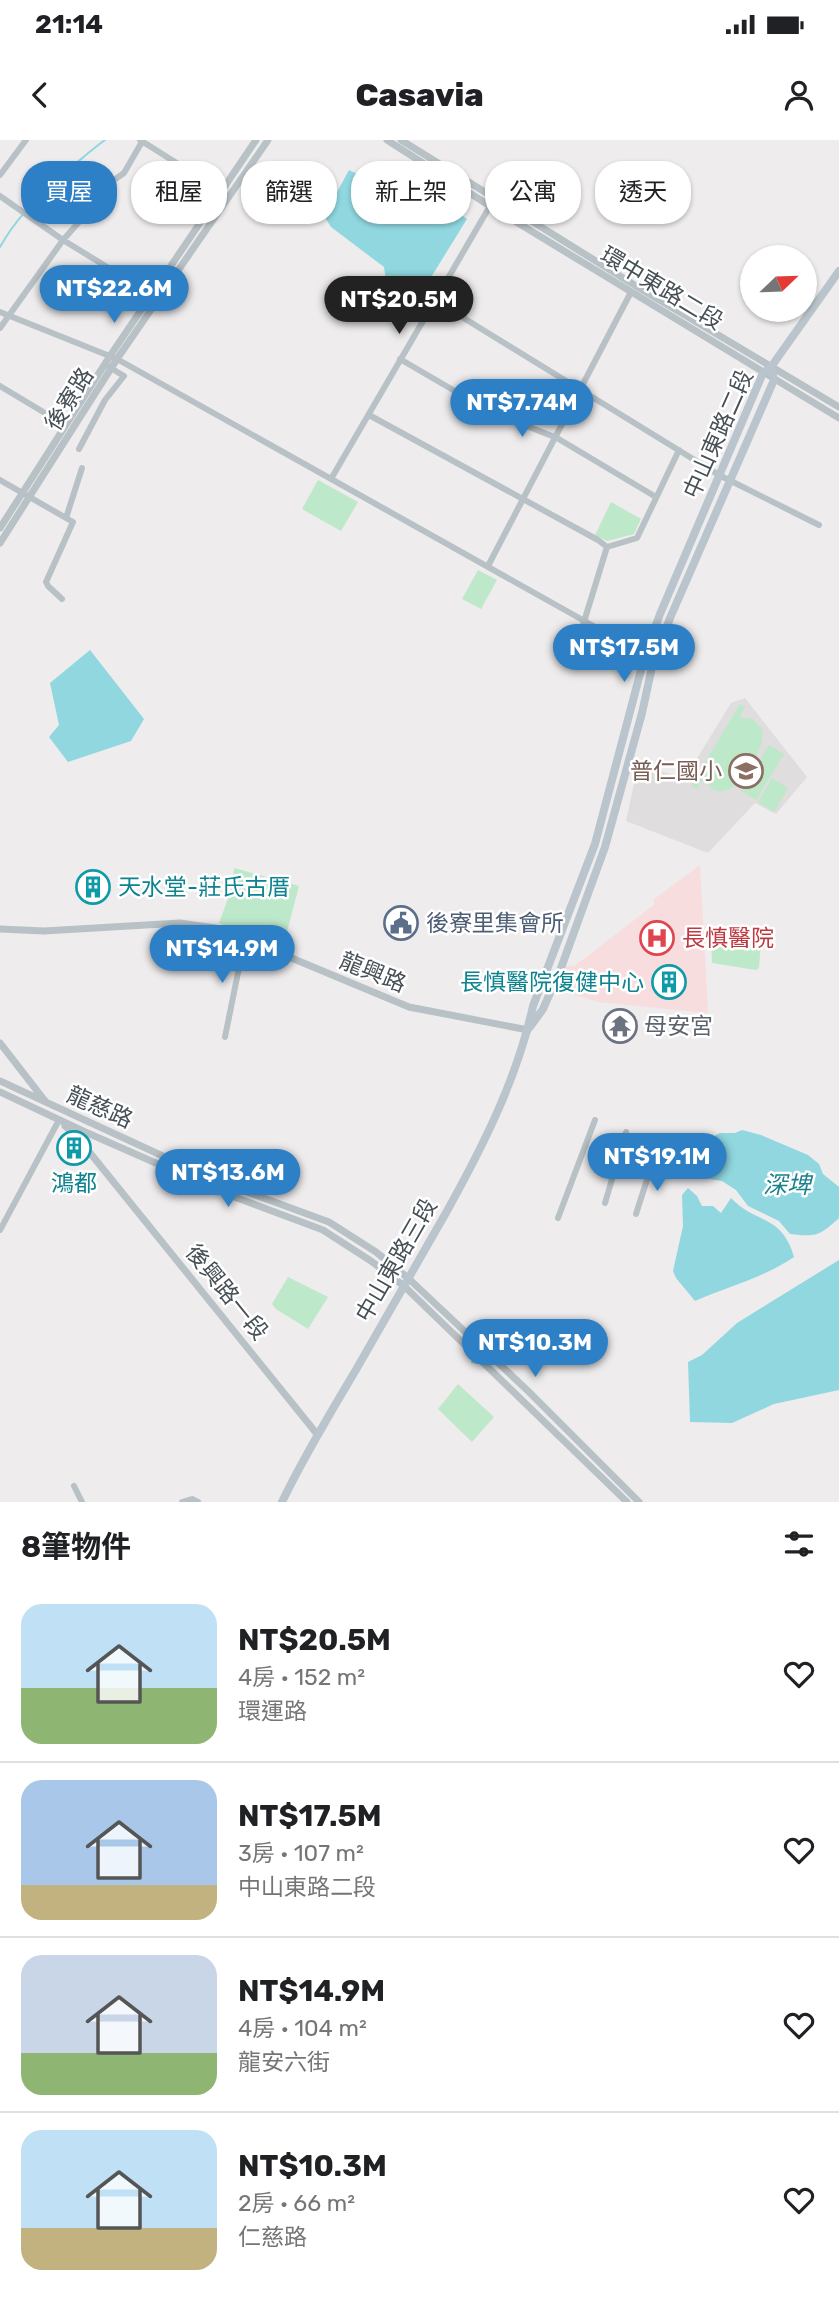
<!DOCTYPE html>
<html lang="zh-TW">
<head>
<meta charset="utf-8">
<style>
	:root { --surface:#fff; --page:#f2f2f2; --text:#202124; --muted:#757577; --line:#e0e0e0; --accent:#2e80c6 }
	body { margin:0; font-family:Rubik,"Noto Sans TC",sans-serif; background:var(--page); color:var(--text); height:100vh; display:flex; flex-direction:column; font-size:26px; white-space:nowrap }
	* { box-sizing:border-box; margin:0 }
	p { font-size:23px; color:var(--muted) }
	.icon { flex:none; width:38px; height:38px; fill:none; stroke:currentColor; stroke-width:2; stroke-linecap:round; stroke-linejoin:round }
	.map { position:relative; height:1362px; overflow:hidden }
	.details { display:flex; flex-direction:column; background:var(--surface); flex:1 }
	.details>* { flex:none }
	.top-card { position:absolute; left:21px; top:21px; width:798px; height:63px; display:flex; gap:14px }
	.needle { width:46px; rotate:67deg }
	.tools { position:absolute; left:740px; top:105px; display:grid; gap:14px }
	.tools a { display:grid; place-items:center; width:77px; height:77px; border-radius:50%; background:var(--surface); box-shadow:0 2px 5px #0004; font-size:35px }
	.price { position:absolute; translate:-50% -60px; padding:0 16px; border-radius:24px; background:var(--accent); color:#fff; font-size:23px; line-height:46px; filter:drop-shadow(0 2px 4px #0008) }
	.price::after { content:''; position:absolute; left:50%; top:42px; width:21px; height:16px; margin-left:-10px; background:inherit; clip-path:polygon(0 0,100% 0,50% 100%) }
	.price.current { background:#222; color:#fff }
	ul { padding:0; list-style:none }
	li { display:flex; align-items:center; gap:21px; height:175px; padding:0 21px }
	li+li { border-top:2px solid var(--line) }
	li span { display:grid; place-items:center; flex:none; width:196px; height:140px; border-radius:21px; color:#555 }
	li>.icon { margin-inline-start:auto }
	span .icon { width:84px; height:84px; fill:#fffc; stroke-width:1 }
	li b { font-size:30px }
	h2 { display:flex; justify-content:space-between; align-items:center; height:84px; padding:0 21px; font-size:30px }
	.tag { padding:0 24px; border-radius:28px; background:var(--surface); box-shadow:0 2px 5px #0004; font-size:24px; line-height:63px }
	.tag.current { background:var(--accent); color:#fff }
	.status { display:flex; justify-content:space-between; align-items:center; height:49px; padding:0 35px; background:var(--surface); direction:ltr }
	.status svg { height:19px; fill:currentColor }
	header { display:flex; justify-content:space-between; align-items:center; height:91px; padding:0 21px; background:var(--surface); font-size:32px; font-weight:800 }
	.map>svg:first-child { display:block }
</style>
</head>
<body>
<div class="status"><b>21:14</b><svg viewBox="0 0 49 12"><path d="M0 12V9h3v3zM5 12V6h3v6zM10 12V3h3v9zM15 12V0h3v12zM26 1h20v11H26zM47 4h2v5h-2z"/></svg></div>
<header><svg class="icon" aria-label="back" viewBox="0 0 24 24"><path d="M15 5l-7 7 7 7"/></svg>Casavia<svg class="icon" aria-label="person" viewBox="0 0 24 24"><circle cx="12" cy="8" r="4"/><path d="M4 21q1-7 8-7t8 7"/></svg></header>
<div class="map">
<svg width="839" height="1362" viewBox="0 0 839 1362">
	<rect width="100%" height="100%" fill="#eeecec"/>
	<!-- education -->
	<path fill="#dfdddd" d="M745 558 807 637 776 674 755 663 708 713 626 681 638 625 685 638 731 563Z"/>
	<!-- medical -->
	<path fill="#f7ddde" d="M700 725 708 872 706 873 599 862 572 854 558 848 566 826H574L589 815 655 764 653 760Z"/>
	<!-- green -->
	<path fill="#bee8ca" d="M318 340 358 362 341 391 302 369Z
		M611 362 641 379 634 394 607 401 595 395Z
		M478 430 497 440 481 469 462 459Z
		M740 564 745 567 739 577 753 579 762 589C768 612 723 681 704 637L696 649 691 646Z
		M769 605 784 614 756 660 741 651Z
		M772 638 788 648 774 672 758 662Z
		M234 728 299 746 283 807 219 783 232 748Z
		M711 796 761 803 759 828 756 830 712 823Z
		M288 1137 328 1157 308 1189 276 1169 272 1164Z
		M458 1244 494 1277 472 1302 438 1269Z"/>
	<!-- water -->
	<path fill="#90d7e0" d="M349 30 366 38 381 51 397 53 421 48 467 79 404 181 373 166 366 158 383 160 388 154 384 127 331 87 324 76Z
		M90 510 144 579 131 601 68 622 49 597 59 585 50 543Z
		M742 990 761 995 808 1015 819 1024 823 1034 839 1047V1078C819 1096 817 1097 790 1094L779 1081 748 1066 736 1050 722 1041 703 1038 695 1025 697 1005 720 993H735Z
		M688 1048 697 1056 702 1066H713L721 1073 731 1058C755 1084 782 1074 794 1117 763 1138 729 1146 695 1161L676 1138 673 1131 683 1086 682 1055Z
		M839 1120V1250L774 1264 732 1283 690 1282 688 1222 702 1215 737 1183Z"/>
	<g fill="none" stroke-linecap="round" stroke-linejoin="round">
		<!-- stream -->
		<path stroke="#90d7e0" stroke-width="2" d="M0 107C19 73 39 58 66 32 79 21 91 10 105 0
			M472 1222 477 1223"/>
		<!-- minor -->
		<path stroke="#b8c1c6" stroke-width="6" d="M140 0 221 51
			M0 35 26 0
			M0 56 63 100 151 154
			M436 161 719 335 819 385
			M0 172 117 219 647 516
			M0 188 63 100 87 73 98 51 124 33 143 0
			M400 219 489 271 557 298 656 357
			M0 246 65 285
			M369 275 598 400 607 407
			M79 309 105 260 124 236 109 227
			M331 339 490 66
			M0 340 73 382 46 442 48 446 62 459
			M66 378 82 328
			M488 426 631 152
			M575 511 607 407 637 398 679 310
			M225 897 245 798
			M605 1063 626 992
			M636 1074 652 1024
			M558 1078 595 980
			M0 1090 59 980
			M74 1346 82 1362
			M182 1362 192 1359 198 1362"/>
		<!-- tertiary -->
		<path stroke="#b8c1c6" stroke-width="7" d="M387 0 490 66 839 278
			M401 0 636 146 839 267
			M0 388 110 216 256 0
			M0 403 117 219 268 0
			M0 789 44 791 180 783 222 789 409 867 528 890
			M0 903 45 961
			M0 941 217 1041 329 1082 376 1112 408 1138 527 1250 639 1362
			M0 952 83 991 224 1053 323 1090 371 1121 404 1146 627 1362
			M65 986 78 998 317 1294"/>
		<!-- secondary -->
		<path stroke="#b9c4cc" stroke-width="8" d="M530 887 543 869 561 828 605 707 642 573 652 527 670 478 774 240 771 227
			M282 1362C304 1316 331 1272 357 1228 387 1176 417 1123 447 1071 483 1006 517 939 533 866L595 704 645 515 660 474 763 233 771 227 839 131"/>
	</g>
	<!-- icons -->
	<defs>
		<g id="school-ring" transform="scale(1.75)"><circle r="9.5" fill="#fff" stroke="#8d6e63" stroke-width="1.5"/><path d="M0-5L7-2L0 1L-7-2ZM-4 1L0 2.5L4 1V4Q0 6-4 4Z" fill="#8d6e63"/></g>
		<g id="building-ring" transform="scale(1.75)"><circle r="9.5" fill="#fff" stroke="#0f9aa8" stroke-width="1.5"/><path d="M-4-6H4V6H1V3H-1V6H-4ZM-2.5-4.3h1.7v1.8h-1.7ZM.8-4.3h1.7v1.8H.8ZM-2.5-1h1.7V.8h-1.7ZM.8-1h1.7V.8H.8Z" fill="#0f9aa8"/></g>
		<g id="civic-ring" transform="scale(1.75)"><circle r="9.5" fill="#fff" stroke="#5c6f8a" stroke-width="1.5"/><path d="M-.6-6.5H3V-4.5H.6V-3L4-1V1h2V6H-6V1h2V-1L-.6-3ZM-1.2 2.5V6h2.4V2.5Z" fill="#5c6f8a"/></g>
		<g id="hospital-ring" transform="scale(1.75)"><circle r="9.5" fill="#fff" stroke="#e0444e" stroke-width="1.5"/><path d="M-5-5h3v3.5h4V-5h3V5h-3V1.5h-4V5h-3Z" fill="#e0444e"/></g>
		<g id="temple-ring" transform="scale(1.75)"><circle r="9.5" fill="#fff" stroke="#6b7280" stroke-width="1.5"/><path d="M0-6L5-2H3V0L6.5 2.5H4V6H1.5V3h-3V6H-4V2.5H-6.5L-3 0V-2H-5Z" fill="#6b7280"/></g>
	</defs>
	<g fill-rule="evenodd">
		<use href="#school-ring" x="746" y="631"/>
		<use href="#building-ring" x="93" y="747"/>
		<use href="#civic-ring" x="401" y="783"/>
		<use href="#hospital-ring" x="657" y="798"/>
		<use href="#building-ring" x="669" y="842"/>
		<use href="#temple-ring" x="620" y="886"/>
		<use href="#building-ring" x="74" y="1008"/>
	</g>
	<g text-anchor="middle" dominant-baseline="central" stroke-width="5" stroke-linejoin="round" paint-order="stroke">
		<!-- street labels -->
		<g font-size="23" fill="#465056" stroke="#fff">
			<text transform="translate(662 148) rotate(31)">環中東路二段</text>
			<text transform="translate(69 259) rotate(-58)">後寮路</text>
			<text transform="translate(718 294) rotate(-66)">中山東路二段</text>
			<text transform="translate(373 832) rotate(22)">龍興路</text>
			<text transform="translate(100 967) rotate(24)">龍慈路</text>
			<text transform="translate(396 1120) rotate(-60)">中山東路三段</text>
			<text transform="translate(227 1152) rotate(51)">後興路一段</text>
		</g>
		<!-- education labels -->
		<g font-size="23" fill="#785e54" stroke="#fff" text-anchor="end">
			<text x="722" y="631">普仁國小</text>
		</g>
		<!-- culture labels -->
		<g font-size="23" fill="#0d838f" stroke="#fff" text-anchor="start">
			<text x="118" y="747">天水堂-莊氏古厝</text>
			<text x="644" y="842" text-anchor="end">長慎醫院復健中心</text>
			<text x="74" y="1043" text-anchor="middle">鴻都</text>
		</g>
		<!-- service labels -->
		<g font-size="23" fill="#4e5e75" stroke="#fff" text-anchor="start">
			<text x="426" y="783">後寮里集會所</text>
		</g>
		<!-- health labels -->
		<g font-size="23" fill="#be3a42" stroke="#fff" text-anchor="start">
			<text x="682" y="798">長慎醫院</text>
		</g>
		<!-- worship labels -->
		<g font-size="23" fill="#5b616d" stroke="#fff" text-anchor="start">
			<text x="644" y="886">母安宮</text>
		</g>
		<!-- water labels -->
		<g font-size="24" font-style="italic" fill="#1c808c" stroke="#fff">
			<text x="787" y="1045">深埤</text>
		</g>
	</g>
</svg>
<div class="tools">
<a><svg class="needle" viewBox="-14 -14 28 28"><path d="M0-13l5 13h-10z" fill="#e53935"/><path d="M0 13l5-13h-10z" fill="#757577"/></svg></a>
</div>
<b class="price" style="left:114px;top:185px">NT$22.6M</b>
<b class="price current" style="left:399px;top:196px">NT$20.5M</b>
<b class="price" style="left:522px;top:299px">NT$7.74M</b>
<b class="price" style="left:624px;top:544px">NT$17.5M</b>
<b class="price" style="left:222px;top:845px">NT$14.9M</b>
<b class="price" style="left:657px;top:1053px">NT$19.1M</b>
<b class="price" style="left:228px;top:1069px">NT$13.6M</b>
<b class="price" style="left:535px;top:1239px">NT$10.3M</b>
<div class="top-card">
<a class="tag current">買屋</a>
<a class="tag">租屋</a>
<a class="tag">篩選</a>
<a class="tag">新上架</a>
<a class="tag">公寓</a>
<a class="tag">透天</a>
</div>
</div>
<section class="details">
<h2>8筆物件<svg class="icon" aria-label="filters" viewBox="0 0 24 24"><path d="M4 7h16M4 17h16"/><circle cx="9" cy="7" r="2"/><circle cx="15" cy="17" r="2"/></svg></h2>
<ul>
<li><span style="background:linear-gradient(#bfe0f5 60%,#8fb573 0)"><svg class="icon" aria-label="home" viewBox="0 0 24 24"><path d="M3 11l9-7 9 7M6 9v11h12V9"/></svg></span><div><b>NT$20.5M</b><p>4房 · 152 m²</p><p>環運路</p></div><svg class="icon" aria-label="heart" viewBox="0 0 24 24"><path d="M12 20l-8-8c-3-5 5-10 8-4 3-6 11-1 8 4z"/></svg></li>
<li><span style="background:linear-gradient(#a9c7e8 75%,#c2b280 0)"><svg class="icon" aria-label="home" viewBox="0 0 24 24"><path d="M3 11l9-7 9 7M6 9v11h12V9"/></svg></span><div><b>NT$17.5M</b><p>3房 · 107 m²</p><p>中山東路二段</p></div><svg class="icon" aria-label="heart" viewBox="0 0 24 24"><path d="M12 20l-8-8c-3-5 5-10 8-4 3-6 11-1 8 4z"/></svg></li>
<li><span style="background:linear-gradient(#c9d6e8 70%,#8fb573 0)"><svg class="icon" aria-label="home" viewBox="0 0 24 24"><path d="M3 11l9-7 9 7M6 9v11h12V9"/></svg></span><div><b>NT$14.9M</b><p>4房 · 104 m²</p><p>龍安六街</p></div><svg class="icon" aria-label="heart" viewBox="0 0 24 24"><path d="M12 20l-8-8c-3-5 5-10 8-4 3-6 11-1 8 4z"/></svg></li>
<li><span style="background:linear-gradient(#bfe0f5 70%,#c2b280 0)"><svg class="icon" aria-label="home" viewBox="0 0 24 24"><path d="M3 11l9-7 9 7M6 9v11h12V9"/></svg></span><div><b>NT$10.3M</b><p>2房 · 66 m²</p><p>仁慈路</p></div><svg class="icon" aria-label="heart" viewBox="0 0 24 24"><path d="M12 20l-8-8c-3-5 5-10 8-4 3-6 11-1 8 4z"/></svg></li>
</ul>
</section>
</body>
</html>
